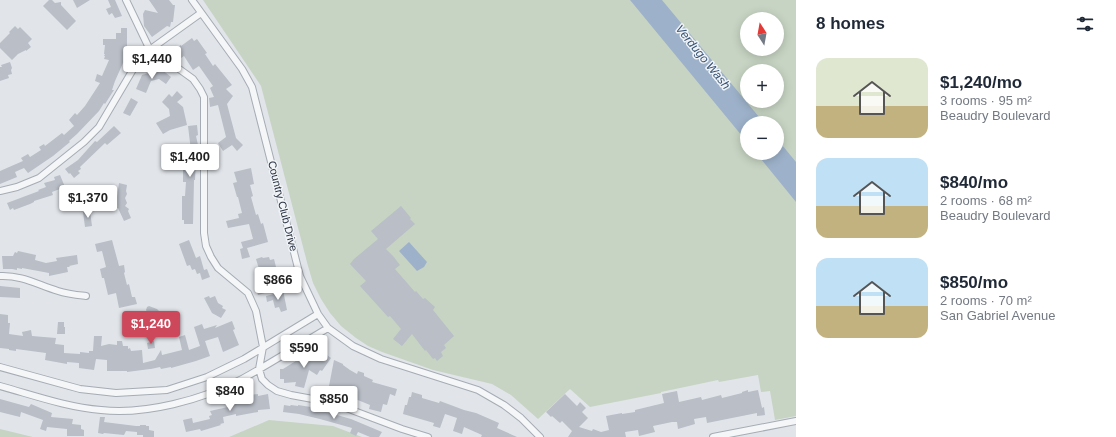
<!DOCTYPE html>
<html lang="en">
<head>
<meta charset="utf-8">
<style>
	:root { --surface:#fff; --page:#f2f2f3; --text:#1f2937; --muted:#747a83; --accent:#cd485b }
	body { margin:0; font-family:Arial,sans-serif; background:var(--page); color:var(--text); height:100vh; display:flex; flex-direction:column; font-size:15px; white-space:nowrap }
	* { box-sizing:border-box; margin:0 }
	p { font-size:13px; color:var(--muted) }
	.icon { flex:none; width:22px; height:22px; fill:none; stroke:currentColor; stroke-width:2; stroke-linecap:round; stroke-linejoin:round }
	.map { position:relative; flex:1; overflow:hidden }
	.side { display:flex; flex-direction:column; background:var(--surface); width:320px }
	.side>* { flex:none }
	.needle { width:26px; rotate:349deg }
	.controls { position:absolute; left:740px; top:12px; display:grid; gap:8px }
	.controls a { display:grid; place-items:center; width:44px; height:44px; border-radius:50%; background:var(--surface); box-shadow:0 2px 10px #0003; font-size:20px }
	.price { position:absolute; translate:-50% -34px; padding:0 9px; border-radius:4px; background:#fff; color:#222; font-size:13px; line-height:26px; filter:drop-shadow(0 1px 2px #0008) }
	.price::after { content:''; position:absolute; left:50%; top:24px; width:12px; height:9px; margin-left:-6px; background:inherit; clip-path:polygon(0 0,100% 0,50% 100%) }
	.price.selected { background:var(--accent); color:#fff }
	ul { padding:0; list-style:none }
	li { display:flex; align-items:center; gap:12px; height:100px; padding:0 20px }
	li span { display:grid; place-items:center; flex:none; width:112px; height:80px; border-radius:12px; color:#555 }
	li>.icon { margin-inline-start:auto }
	span .icon { width:48px; height:48px; fill:#fffc; stroke-width:1 }
	li b { font-size:17px }
	h2 { display:flex; justify-content:space-between; align-items:center; height:48px; padding:0 20px; font-size:17px }
	main { display:flex; flex:1; min-height:0 }
	.map>svg:first-child { display:block }
</style>
</head>
<body>
<main>
<div class="map">
<svg width="796" height="437" viewBox="0 0 796 437">
	<rect width="100%" height="100%" fill="#e1e5ea"/>
	<!-- green -->
	<path fill="#c7d4c3" fill-rule="evenodd" d="M203 0H796V416L775 420 770 391 761 392 758 375 719 382 718 380 661 392V393L590 407 570 389 538 419 511 395 492 384 433 370 382 352 368 346 356 338 341 326 330 313 321 299 313 283 308 266 261 86ZM747 19H777V49H747ZM747 71H777V101H747ZM747 123H777V153H747Z
		M269 420 333 426 362 437H229Z
		M0 429 33 437H0Z"/>
	<!-- water -->
	<path fill="#9db2ca" d="M630 0H662L764 123H747V142Z
		M777 139 796 162V202L756 153H777Z
		M409 242 427 262 424 267 417 271 399 251Z"/>
	<!-- building -->
	<path fill="#b9bec7" d="M49 0H52L55 3 61 2V5L76 21 67 30 43 6Z
		M73 0H90L77 8Z
		M108 0H115L122 16 115 18 112 13 109 15 106 9 111 7Z
		M149 0H169L173 5H175L173 22H171L170 27 167 26 152 37 144 26 143 14 145 10 158 13Z
		M15 26 18 29 20 27 32 39 28 43 31 47 26 51V50L18 54 12 60 0 48V43L10 33 9 32Z
		M121 28H127V46H132L130 56 127 55 126 61H125V63H123L115 81 112 90H114L112 93 105 104 104 103 99 111 77 134 69 141 70 142 53 156 28 173 24 168 15 172 17 177 0 184V171L23 161 21 158 28 154 30 157 41 150 39 147 44 144 45 146 62 133 64 135 74 126 69 120 75 113 77 115 85 106 100 83 95 81 97 74 102 76 109 60 104 59 105 56H104L105 54H104L105 45H103V39H116V33H121Z
		M192 38 194 41 197 39 207 53 205 54 213 66 215 64 232 85 226 89 233 96 227 104 236 138 243 145 237 151 232 145 223 151 218 143 226 137 218 105 210 107 209 98 214 97 210 88 213 86 199 66 193 70 184 56 181 58 174 49 181 45V46Z
		M10 62 12 68 11 70 12 74 8 75 9 78 0 81V67H2L1 65Z
		M161 69 171 77 166 84 159 79 151 81 146 93 136 89 142 75Z
		M177 91 183 97 177 102 183 107 187 125 170 130 163 134 156 123 170 116 169 109 162 102 169 94 172 97Z
		M131 98 138 102 130 116 123 113Z
		M197 125 198 135 196 136 198 145H197V158H196L195 180H194L193 224H184V220H182V196H185L186 182H183V162H190V151H191L188 126Z
		M114 126 121 133 107 145 105 143 80 167 81 169 78 171 80 173 74 178 70 173 69 174 65 169 78 160 95 141 97 142Z
		M251 168 254 184 250 185 253 196 251 197 256 215 258 214 261 224 263 223 268 242 247 248 250 257 242 259 240 249 243 248 241 242 253 239 249 224 228 228 226 221 239 218 238 214 242 213 238 197H237L233 183 237 182 234 172Z
		M60 175 65 187 52 192 53 195 34 201V202L30 204 14 210 13 208 10 210 7 203 39 191 38 190 46 187 44 183 55 180 54 177Z
		M119 183 127 185 126 191 127 194 125 198 127 203 125 206 129 209 128 211 131 218 124 221 118 208 99 211 98 200 117 197Z
		M401 206 411 218 410 219 415 224 386 249 393 256 400 265 395 269 415 292 416 291 423 299 425 298 435 307 433 310 454 336 444 345 446 348 441 352 443 356 437 361 435 358 433 359 426 350 425 351 412 334 402 346 393 339 401 329 390 316 388 317 360 286 366 281 350 264 354 259 378 239 371 231Z
		M90 211 92 226 85 227 83 212Z
		M112 240 119 266 124 265 125 272 124 273 127 285 129 284 132 297H135L137 304 119 308 116 293 108 295 104 278H102L100 269 106 267 102 251 97 252 95 244Z
		M189 240 196 258 200 256 204 270 207 269 210 277 202 280 200 273 197 274 195 269 192 270 190 265 187 266 179 244Z
		M18 251 36 255 35 260 46 263 57 261 56 258 77 255 78 264 69 266 70 267H67L68 272 49 276V273L22 268V269L17 268V270L12 269H3L2 256H13L15 252 17 253Z
		M262 257 263 258 269 257 270 260 274 259 278 275 262 279 256 259Z
		M262 282 265 293 258 295 255 284Z
		M0 286 20 288V298L0 297Z
		M283 290 287 310 281 312 279 307 275 308 273 300 267 302 266 296 278 293 277 292Z
		M209 296 210 298 215 296 218 303 223 306 222 308 226 310 221 318 212 313 204 298Z
		M149 306 157 309 159 311 158 313 156 315 147 312 146 310 147 307Z
		M0 314 8 315V323H10L9 334 23 336 22 332 31 330 32 336 56 338 55 344 64 345V353L80 354V352L89 353V351H93L94 336H102L101 346 109 344 117 345V341H122L123 346H128V349L130 348 131 351 142 350 143 363 155 360 161 350 162 355 182 350 179 337 185 335 189 350 200 346 194 327 202 324 204 329 217 325 215 328 232 321 235 329 233 330 239 345 223 352 218 337 205 341 210 356 196 361 171 368V367L161 369 160 367 151 369H150L127 372V371H107V360L96 359 94 370 79 368V363L67 362V364L45 360 46 353 16 349V351L9 350V349L0 348Z
		M58 322H64V327H65V334H57Z
		M154 341 155 348 148 349 147 343Z
		M320 350 331 358 322 371 320 370 317 375 309 370 304 388 295 386 296 382 284 383V379H280V369H283L299 359 314 358Z
		M334 360 343 364V365L350 370 357 374 358 371 364 373V376L373 380 372 382 397 389 395 396 390 394 387 405 383 404 381 412 369 409 370 405 348 396 347 400 340 398 341 388 329 386Z
		M748 390V392L758 390 762 408 764 407 765 415 757 416V413L707 423 706 417 694 419 695 424 678 429 677 422H672L653 426 655 432 639 436 638 430 625 432 626 437H568L572 431 562 421 560 423 552 416 551 417 546 412 565 394 577 406 580 402 586 408 582 412 588 418 579 427 592 431 593 429 601 432 609 430 606 416 622 413V414L635 412V410L664 403 662 394 677 391 679 402 701 397 702 400 721 395 722 398 742 393V392Z
		M412 392 422 395V398L439 403 440 401 464 410 476 413 499 423 497 428 517 437H481L482 435 464 427 462 434 453 431 457 418 445 414 440 428 433 426 434 423 403 414 405 405H407L409 397H411Z
		M258 394V396L268 394 270 409 258 410V412L236 416V414L223 417 224 423 220 424 221 425 201 431 200 429 186 432 183 420 192 418 193 423 210 419 209 416 212 415 210 411 228 407V403L249 398V395Z
		M0 399 29 407 31 404 52 413 51 417 73 419 72 424 81 425V429L84 430V436H67V429L47 427 46 431 40 429 43 420 21 412 20 417 0 412Z
		M284 405 290 406 291 405 298 406V405L317 408 316 409 351 419 382 432 379 437H370L358 432 356 436 350 433 352 428 320 419 299 414 283 412Z
		M100 417H105L104 422 136 426H140V425H146V426H149V430L154 431V437H143V435H137V432L126 431 124 435 104 433 103 434 98 433Z"/>
	<g fill="none" stroke-linecap="round" stroke-linejoin="round">
		<!-- street casing -->
		<g stroke="#a6acb4" stroke-width="8">
			<path id="street" d="M126 0 150 50 168 61 193 79 200 89 204 97V233L206 246 211 257 218 268 248 293 256 311 263 347 259 369 262 379 268 385 277 391 291 395 318 400 341 406 402 429 428 437
				M192 0 242 69 252 87 300 276 318 314 328 328 353 346 381 359 478 390 504 405 521 418 540 437
				M0 191 17 187 39 178 84 142 99 127 141 56 201 13
				M0 276C22 275 38 285 58 291 67 294 77 295 86 296
				M0 367 80 389 116 393 167 390 207 377 244 359 318 314
				M0 386C33 395 66 407 101 410 145 415 202 400 242 379 271 363 299 345 328 328
				M713 437 796 421"/>
		</g>
		<!-- street -->
		<use href="#street" stroke="#f4f6f8" stroke-width="6"/>
	</g>
	<g text-anchor="middle" dominant-baseline="central" stroke-width="3" stroke-linejoin="round" paint-order="stroke">
		<!-- street labels -->
		<g font-size="11" fill="#2a3242" stroke="#f1f4f7">
			<text transform="translate(283 206) rotate(76)">Country Club Drive</text>
		</g>
		<!-- water labels -->
		<g font-size="12" font-style="italic" fill="#345175" stroke="#f1f4f7">
			<text transform="translate(703 57) rotate(51)">Verdugo Wash</text>
		</g>
	</g>
</svg>
<div class="controls">
<a><svg class="needle" viewBox="-14 -14 28 28"><path d="M0-13l5 13h-10z" fill="#e53935"/><path d="M0 13l5-13h-10z" fill="#747a83"/></svg></a>
<a>+</a>
<a>−</a>
</div>
<b class="price" style="left:152px;top:80px">$1,440</b>
<b class="price" style="left:190px;top:178px">$1,400</b>
<b class="price" style="left:88px;top:219px">$1,370</b>
<b class="price" style="left:278px;top:301px">$866</b>
<b class="price selected" style="left:151px;top:345px">$1,240</b>
<b class="price" style="left:304px;top:369px">$590</b>
<b class="price" style="left:230px;top:412px">$840</b>
<b class="price" style="left:334px;top:420px">$850</b>
</div>
<section class="side">
<h2>8 homes<svg class="icon" aria-label="filters" viewBox="0 0 24 24"><path d="M4 7h16M4 17h16"/><circle cx="9" cy="7" r="2"/><circle cx="15" cy="17" r="2"/></svg></h2>
<ul>
<li><span style="background:linear-gradient(#dfe7d0 60%,#c2b280 0)"><svg class="icon" aria-label="home" viewBox="0 0 24 24"><path d="M3 11l9-7 9 7M6 9v11h12V9"/></svg></span><div><b>$1,240/mo</b><p>3 rooms · 95 m²</p><p>Beaudry Boulevard</p></div></li>
<li><span style="background:linear-gradient(#bfe0f5 60%,#c2b280 0)"><svg class="icon" aria-label="home" viewBox="0 0 24 24"><path d="M3 11l9-7 9 7M6 9v11h12V9"/></svg></span><div><b>$840/mo</b><p>2 rooms · 68 m²</p><p>Beaudry Boulevard</p></div></li>
<li><span style="background:linear-gradient(#bfe0f5 60%,#c2b280 0)"><svg class="icon" aria-label="home" viewBox="0 0 24 24"><path d="M3 11l9-7 9 7M6 9v11h12V9"/></svg></span><div><b>$850/mo</b><p>2 rooms · 70 m²</p><p>San Gabriel Avenue</p></div></li>
</ul>
</section>
</main>
</body>
</html>
